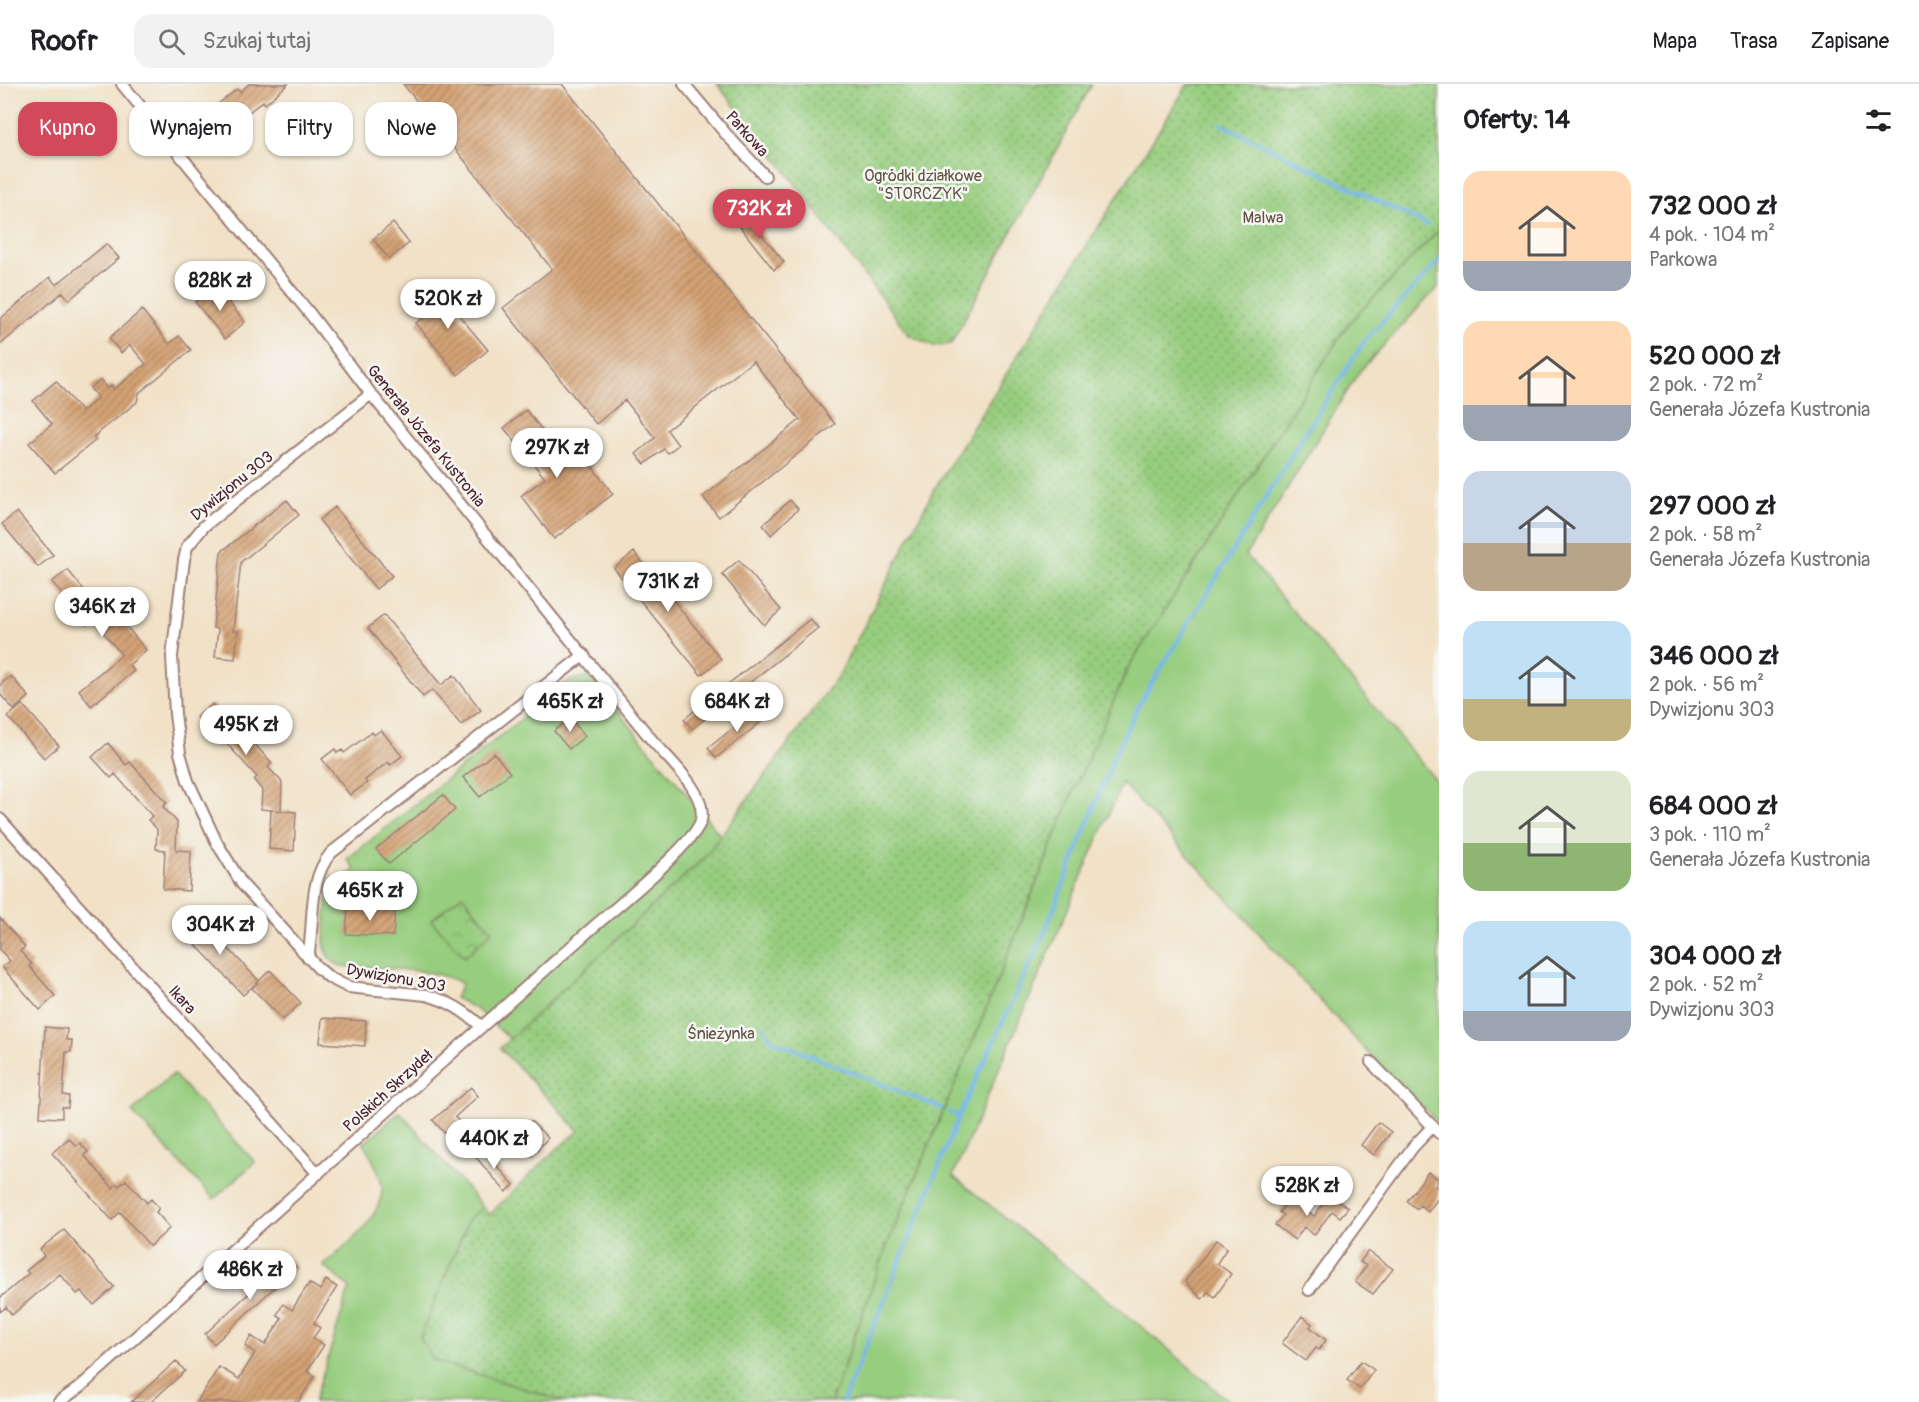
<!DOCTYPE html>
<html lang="pl">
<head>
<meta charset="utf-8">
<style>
	:root { --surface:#fff; --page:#f2f2f2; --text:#202124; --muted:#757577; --line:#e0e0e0; --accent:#d1495b }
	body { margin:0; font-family:Pangolin,sans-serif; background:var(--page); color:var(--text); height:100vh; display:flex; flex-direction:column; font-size:22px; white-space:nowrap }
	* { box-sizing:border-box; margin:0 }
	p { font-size:20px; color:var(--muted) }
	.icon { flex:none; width:33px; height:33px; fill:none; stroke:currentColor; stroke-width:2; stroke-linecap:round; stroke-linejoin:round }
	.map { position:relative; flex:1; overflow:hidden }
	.sheet { display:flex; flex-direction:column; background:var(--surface); width:480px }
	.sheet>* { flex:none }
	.guide { position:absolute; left:18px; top:18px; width:570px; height:54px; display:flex; gap:12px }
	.price { position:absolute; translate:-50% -51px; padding:0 14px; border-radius:21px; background:#fff; color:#222; font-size:20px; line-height:39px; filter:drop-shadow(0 2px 3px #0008) }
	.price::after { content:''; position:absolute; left:50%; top:36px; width:18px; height:14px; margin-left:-9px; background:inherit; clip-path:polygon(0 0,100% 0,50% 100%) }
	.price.active { background:var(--accent); color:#fff }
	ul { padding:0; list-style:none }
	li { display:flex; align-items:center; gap:18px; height:150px; padding:0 24px }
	li span { display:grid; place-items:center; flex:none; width:168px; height:120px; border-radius:18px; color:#555 }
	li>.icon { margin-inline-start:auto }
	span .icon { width:72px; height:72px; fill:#fffc; stroke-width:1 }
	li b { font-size:26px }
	h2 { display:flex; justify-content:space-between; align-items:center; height:72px; padding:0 24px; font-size:26px }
	.tag { padding:0 21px; border-radius:18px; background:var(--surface); box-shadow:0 2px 4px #0004; font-size:21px; line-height:54px }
	.tag.active { background:var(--accent); color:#fff }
	header { display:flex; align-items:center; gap:36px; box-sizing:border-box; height:84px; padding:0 30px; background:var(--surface); border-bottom:2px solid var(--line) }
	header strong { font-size:28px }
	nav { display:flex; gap:33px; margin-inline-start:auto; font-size:21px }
	.search { width:420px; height:54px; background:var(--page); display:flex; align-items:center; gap:15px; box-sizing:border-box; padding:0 21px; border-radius:18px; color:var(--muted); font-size:22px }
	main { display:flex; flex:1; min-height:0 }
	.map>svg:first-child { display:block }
</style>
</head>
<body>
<header>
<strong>Roofr</strong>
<div class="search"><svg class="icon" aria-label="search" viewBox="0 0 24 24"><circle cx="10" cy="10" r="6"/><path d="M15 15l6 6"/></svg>Szukaj tutaj</div>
<nav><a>Mapa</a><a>Trasa</a><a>Zapisane</a></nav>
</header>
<main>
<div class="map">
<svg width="1439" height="1318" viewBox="0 0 1439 1318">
	<defs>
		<pattern id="park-crowns" width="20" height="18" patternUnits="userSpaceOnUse" patternTransform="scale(1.5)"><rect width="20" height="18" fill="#97cd7f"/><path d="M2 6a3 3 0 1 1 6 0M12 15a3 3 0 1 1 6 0" fill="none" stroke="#7da668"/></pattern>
		<pattern id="garden-dots" width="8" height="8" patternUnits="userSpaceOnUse" patternTransform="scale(1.5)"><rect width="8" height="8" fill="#97cd7f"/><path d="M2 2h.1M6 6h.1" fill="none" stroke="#7da668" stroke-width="1.8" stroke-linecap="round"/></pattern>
		<pattern id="building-hatch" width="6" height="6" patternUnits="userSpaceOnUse" patternTransform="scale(1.5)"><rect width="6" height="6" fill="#d4a376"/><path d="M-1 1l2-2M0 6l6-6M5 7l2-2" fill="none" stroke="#ae8461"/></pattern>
	</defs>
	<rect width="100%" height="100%" fill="#f6f6f2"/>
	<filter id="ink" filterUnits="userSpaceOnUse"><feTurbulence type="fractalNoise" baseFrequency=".0167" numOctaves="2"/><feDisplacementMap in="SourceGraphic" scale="12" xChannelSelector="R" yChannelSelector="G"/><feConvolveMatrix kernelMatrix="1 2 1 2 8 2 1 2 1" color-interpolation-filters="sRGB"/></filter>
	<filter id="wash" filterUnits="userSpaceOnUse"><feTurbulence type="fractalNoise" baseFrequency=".008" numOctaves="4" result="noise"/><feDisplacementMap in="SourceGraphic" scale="24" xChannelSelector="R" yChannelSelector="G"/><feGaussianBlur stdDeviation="1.35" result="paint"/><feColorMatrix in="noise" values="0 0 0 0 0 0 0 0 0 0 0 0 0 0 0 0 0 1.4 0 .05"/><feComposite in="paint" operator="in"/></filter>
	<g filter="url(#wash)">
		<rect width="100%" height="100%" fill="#f1e1c6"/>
		<!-- grass -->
		<path fill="#97cd7f" stroke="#707655" stroke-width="1.5" d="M1439 146V202L1359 288 1246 471 1439 700V1039L1368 969 1122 699 953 1092 1153 1252 1230 1318H831L887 1161 976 950 1071 713 1129 582 1348 240Z
			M589 592 721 752 704 774 510 955 476 925 455 914 462 900C436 883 373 884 341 882 329 877 326 870 324 857L329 798 332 792 339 799 355 785 347 775 570 596Z
			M173 990 255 1078 214 1115 132 1028Z
			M400 1028 483 1123 469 1135 421 1253 433 1276 566 1318H314L350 1203 323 1182C346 1161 392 1128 380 1093 376 1081 369 1070 364 1059Z"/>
		<!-- park -->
		<path fill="url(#park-crowns)" stroke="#707655" stroke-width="1.5" d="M462 811 492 847 465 873 431 836Z"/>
		<!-- garden -->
		<path fill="url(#garden-dots)" stroke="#707655" stroke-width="1.5" d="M717 0H1092L951 260 934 262 909 251 780 79Z
			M1188 0H1439V146L1348 240 1129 582 1071 713 976 950 887 1161 831 1318H566L433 1276 420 1253 469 1135 483 1123 489 1131 553 1068 579 1047 500 964 704 774 839 591 933 407Z"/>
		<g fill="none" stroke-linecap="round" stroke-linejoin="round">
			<!-- stream -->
			<path stroke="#77b7eb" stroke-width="4" d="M1221 40 1427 141
				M763 942 772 956 941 1024
				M949 1028 959 1032
				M843 1318 959 1032 1043 852 1115 671 1138 622 1307 346 1366 255 1439 177"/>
		</g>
		<g id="blocks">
			<!-- building -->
			<path fill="url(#building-hatch)" d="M249 0H288L265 20 263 17 198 68 183 48 237 5 240 8Z
				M403 0H562L835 340 719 433 703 413 800 336 753 277 667 346 678 361 668 369 664 365 645 380 636 370 655 354 625 316 596 340 503 224 552 185Z
				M743 127 784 178 774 186 733 134Z
				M393 139 409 159 389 175 373 155Z
				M106 160 119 174 69 216 63 208 0 261V235L50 193 56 201Z
				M431 198 488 266 458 291 416 239 426 232 412 214Z
				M215 202 245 238 225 255 195 218Z
				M142 226 169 260 179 252 191 266 139 309 137 318 93 353 96 356 55 389 29 359 52 340 33 317 56 297 82 328 98 314 90 304 101 296 107 305 112 301 114 305 146 280 130 261 121 269 109 254Z
				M526 326 567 377 580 367 613 410 554 455 521 412 545 394 504 344Z
				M287 416 299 431 241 478 233 547H238L235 575 215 573 218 545 213 544 221 468Z
				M790 416 798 425 771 451 763 441Z
				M335 423 392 492 376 505 319 436Z
				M17 428 53 471 38 483 2 440Z
				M634 468 721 575 701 591 614 484Z
				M739 476 781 526 764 541 722 490Z
				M68 486 103 530 111 524 146 566 129 581 134 587 91 622 79 606 122 571 93 536 87 541 52 498Z
				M384 531 441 601 454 591 481 626 461 641 432 606 423 613 368 544Z
				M810 535 818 544 692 645 684 635Z
				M11 592 29 613 14 626 0 610V601Z
				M22 620 59 662 44 674 8 633Z
				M212 620 231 641 234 638 272 679 268 683 282 698 281 727 261 725 262 706 254 696 257 693 219 651 216 654 197 633Z
				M757 625 765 635 716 674 708 664Z
				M570 634 585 652 569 665 554 647Z
				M381 646 402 672 390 681 388 678 365 696 367 699 350 711 322 675 335 665 337 669 342 666 344 669 372 648 374 651Z
				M108 659 126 681 130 678 167 719 163 723 177 738 176 766 191 767 189 807 163 805 165 766 156 765 157 745 148 736 152 732 115 690 111 694 92 673Z
				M494 669 510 689 480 713 463 693Z
				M443 711 455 726 389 780 376 765Z
				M271 726 296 728 294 767 269 765Z
				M348 824 395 827 393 852 346 850Z
				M198 832 259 897 243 911 182 846Z
				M0 834 25 863 20 867 32 880 29 882 55 912 40 926 2 883 10 877 0 866Z
				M270 886 301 919 283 936 252 904Z
				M322 934 366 937 365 962 320 959Z
				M45 943 67 945 66 956H72L71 968H66L63 1011 69 1012 68 1024 62 1023V1034L40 1033Z
				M471 1003 478 1012 455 1033 468 1047 454 1060 433 1036Z
				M531 1037 548 1054 532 1072 514 1055Z
				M1378 1038 1391 1048 1374 1071 1361 1061Z
				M69 1054 76 1062 80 1059 88 1068 84 1071 113 1104 117 1100 119 1102 126 1096 147 1119 151 1115 159 1124 156 1128 170 1144 150 1162 120 1128 112 1136 52 1069Z
				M481 1064 514 1101 506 1108 474 1071Z
				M1428 1088 1439 1095 1435 1102 1439 1105V1113L1428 1128 1420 1121 1417 1125 1407 1117Z
				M1330 1111 1348 1124 1340 1133 1332 1127 1314 1151 1304 1143 1295 1156 1275 1141 1283 1131 1279 1128 1289 1115 1314 1132Z
				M64 1146 114 1203 94 1221 81 1207 77 1210 60 1190 12 1231 6 1223 0 1228V1214L29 1189 26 1187 44 1172 40 1165Z
				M1216 1156 1227 1164 1217 1179 1231 1190 1215 1213 1208 1208 1202 1215 1185 1198Z
				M1368 1167 1393 1185 1373 1210 1355 1198 1366 1182 1360 1178Z
				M287 1174 296 1183 214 1260 205 1250Z
				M326 1196 337 1203 314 1239 320 1244 313 1254 324 1261 307 1287 315 1292 298 1318H197L219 1283 239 1295 255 1269 245 1262 251 1252 265 1261 282 1234 277 1231 283 1220 292 1226 309 1199 320 1206Z
				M1302 1232 1312 1240 1310 1243 1326 1256 1319 1266 1316 1264 1306 1277 1282 1259Z
				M176 1277 185 1287 151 1318H131Z
				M1361 1277 1374 1286 1360 1305 1347 1296Z"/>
		</g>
	</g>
	<g filter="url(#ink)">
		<use href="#blocks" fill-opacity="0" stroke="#9e8078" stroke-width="1.5"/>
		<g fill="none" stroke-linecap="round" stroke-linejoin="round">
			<!-- street casing -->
			<g stroke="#9e8078" stroke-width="14">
				<path id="street" d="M684 0 726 50 765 92
					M371 310 204 442 187 463 184 476 172 572 175 630 180 669 188 697 217 759 242 800 318 884 330 894 348 903 426 911C449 917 464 927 481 942
					M0 735 318 1090
					M308 874C315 839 307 797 331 769L584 571
					M1371 978 1439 1049
					M1309 1206 1413 1063 1433 1042
					M59 1318 80 1303C251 1150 420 997 591 845 613 826 696 759 701 736 708 709 667 674 651 655L371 310 311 231 122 0"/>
			</g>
			<!-- street -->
			<use href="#street" stroke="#fff" stroke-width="10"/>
		</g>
	</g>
	<g text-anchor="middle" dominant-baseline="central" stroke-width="5" stroke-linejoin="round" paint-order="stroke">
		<!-- street labels -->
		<g font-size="16" fill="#4a1f2b" stroke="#f6f6f2">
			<text transform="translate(747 50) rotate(48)">Parkowa</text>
			<text transform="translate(426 352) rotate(51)">Generała Józefa Kustronia</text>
			<text transform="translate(232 402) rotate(-39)">Dywizjonu 303</text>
			<text transform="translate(396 894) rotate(10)">Dywizjonu 303</text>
			<text transform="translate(182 916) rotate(48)">Ikara</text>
			<text transform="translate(388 1007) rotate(-42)">Polskich Skrzydeł</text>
		</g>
		<!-- park labels -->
		<g font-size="16" fill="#615344" stroke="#f6f6f2">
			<text x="923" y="92">Ogródki działkowe<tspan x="923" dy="18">"STORCZYK"</tspan></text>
			<text x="1263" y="134">Malwa</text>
			<text x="721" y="950">Śnieżynka</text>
		</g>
	</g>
</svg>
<b class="price active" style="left:759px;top:156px">732K zł</b>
<b class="price" style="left:220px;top:228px">828K zł</b>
<b class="price" style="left:448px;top:246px">520K zł</b>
<b class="price" style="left:557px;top:395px">297K zł</b>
<b class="price" style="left:668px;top:529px">731K zł</b>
<b class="price" style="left:102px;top:554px">346K zł</b>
<b class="price" style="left:570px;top:649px">465K zł</b>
<b class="price" style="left:737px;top:649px">684K zł</b>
<b class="price" style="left:246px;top:672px">495K zł</b>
<b class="price" style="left:370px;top:838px">465K zł</b>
<b class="price" style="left:220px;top:872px">304K zł</b>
<b class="price" style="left:494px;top:1086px">440K zł</b>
<b class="price" style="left:1307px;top:1133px">528K zł</b>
<b class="price" style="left:250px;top:1217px">486K zł</b>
<div class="guide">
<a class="tag active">Kupno</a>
<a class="tag">Wynajem</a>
<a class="tag">Filtry</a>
<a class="tag">Nowe</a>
</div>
</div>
<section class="sheet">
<h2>Oferty: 14<svg class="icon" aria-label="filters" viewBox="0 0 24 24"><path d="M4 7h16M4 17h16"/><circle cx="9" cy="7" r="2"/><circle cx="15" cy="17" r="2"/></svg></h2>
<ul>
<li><span style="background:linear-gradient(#ffd9b3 75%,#9aa5b1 0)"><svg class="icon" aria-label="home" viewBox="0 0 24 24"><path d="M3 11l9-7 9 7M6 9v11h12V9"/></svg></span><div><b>732 000 zł</b><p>4 pok. · 104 m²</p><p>Parkowa</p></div></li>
<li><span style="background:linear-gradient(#ffd9b3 70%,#9aa5b1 0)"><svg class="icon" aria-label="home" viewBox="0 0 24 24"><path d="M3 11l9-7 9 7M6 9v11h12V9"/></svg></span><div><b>520 000 zł</b><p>2 pok. · 72 m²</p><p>Generała Józefa Kustronia</p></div></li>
<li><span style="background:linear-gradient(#c9d6e8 60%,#b9a48a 0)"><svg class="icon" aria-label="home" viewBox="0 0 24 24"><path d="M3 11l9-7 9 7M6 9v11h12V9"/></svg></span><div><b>297 000 zł</b><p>2 pok. · 58 m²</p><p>Generała Józefa Kustronia</p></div></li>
<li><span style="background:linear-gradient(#bfe0f5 65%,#c2b280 0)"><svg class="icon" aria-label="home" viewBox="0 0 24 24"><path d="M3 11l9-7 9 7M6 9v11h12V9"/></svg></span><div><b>346 000 zł</b><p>2 pok. · 56 m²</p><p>Dywizjonu 303</p></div></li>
<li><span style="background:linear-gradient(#dfe7d0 60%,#8fb573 0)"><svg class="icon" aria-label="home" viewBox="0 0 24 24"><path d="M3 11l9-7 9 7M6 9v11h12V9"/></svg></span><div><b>684 000 zł</b><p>3 pok. · 110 m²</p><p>Generała Józefa Kustronia</p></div></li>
<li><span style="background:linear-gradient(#bfe0f5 75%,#9aa5b1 0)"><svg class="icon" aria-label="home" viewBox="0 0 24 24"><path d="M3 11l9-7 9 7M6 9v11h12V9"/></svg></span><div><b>304 000 zł</b><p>2 pok. · 52 m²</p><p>Dywizjonu 303</p></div></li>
</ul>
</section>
</main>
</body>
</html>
